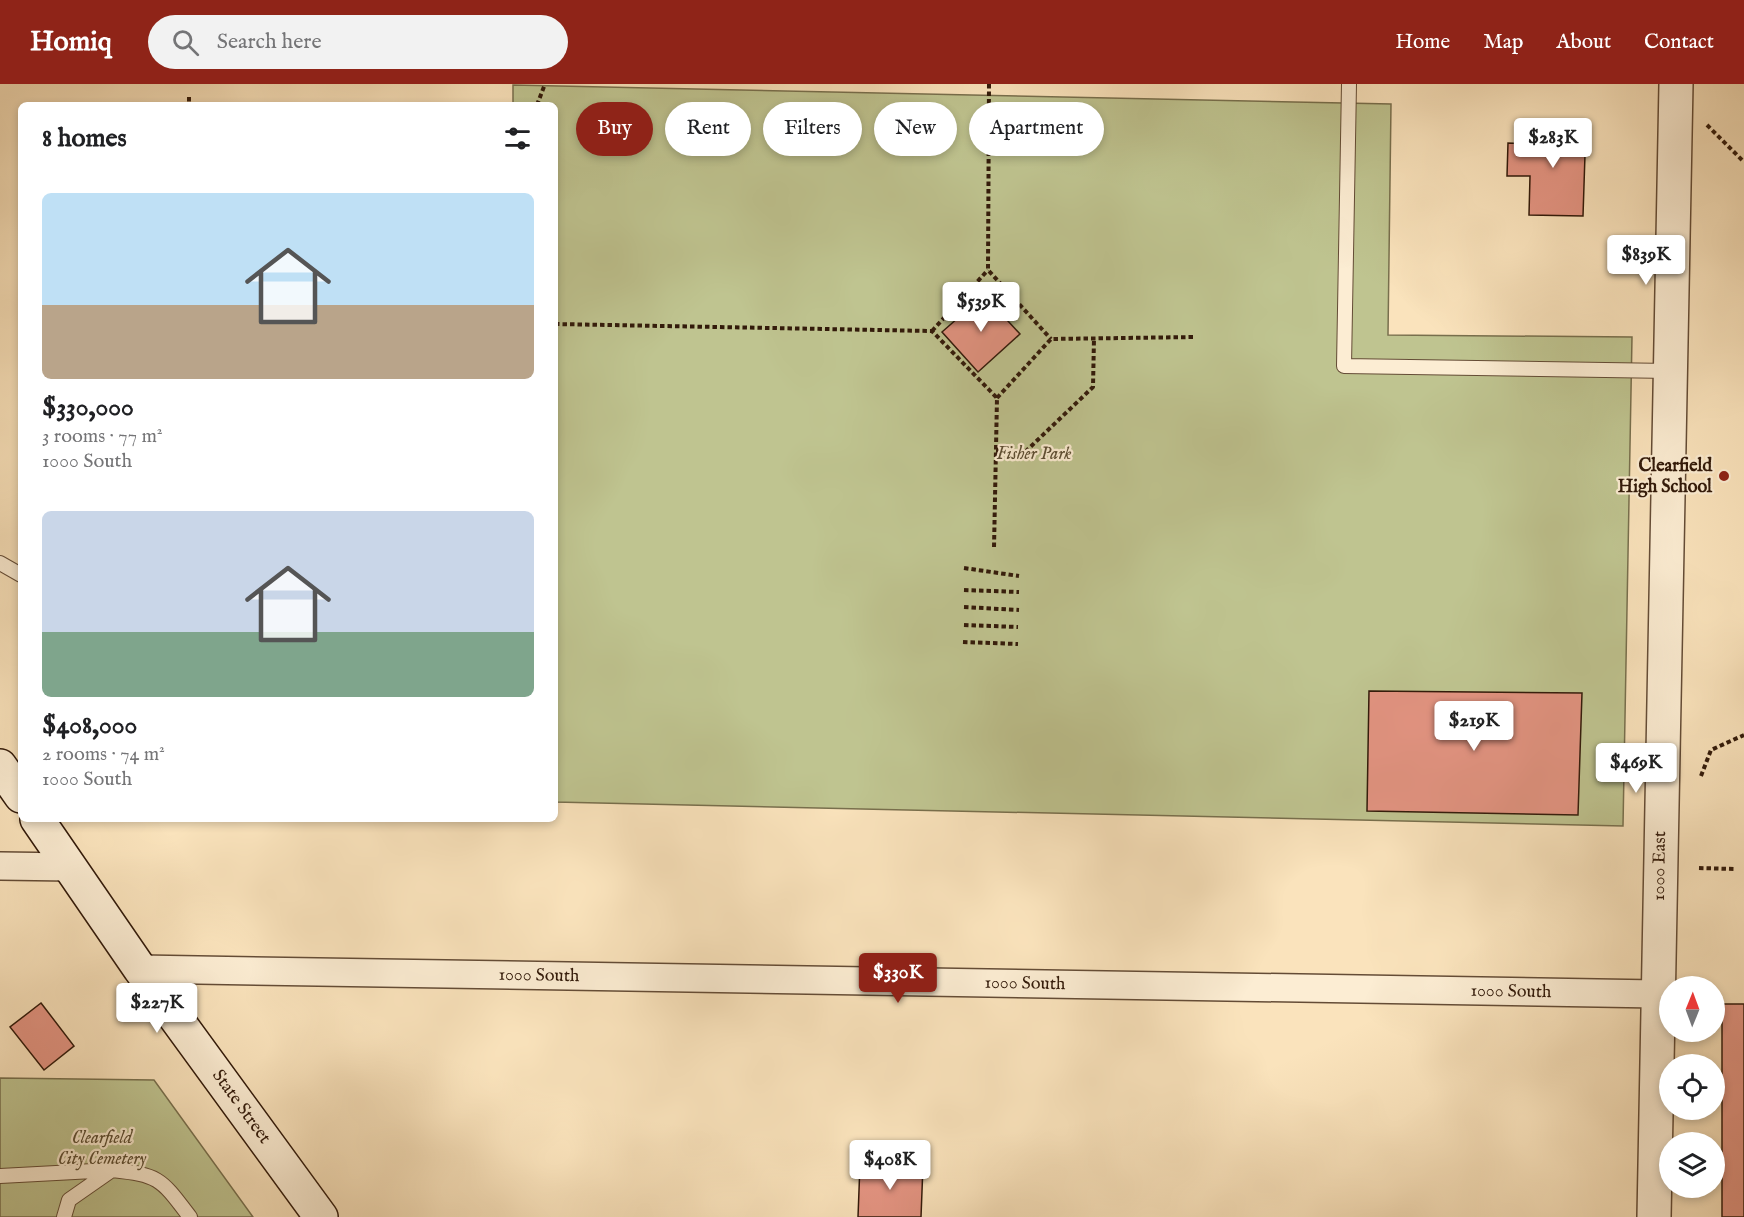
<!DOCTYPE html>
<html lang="en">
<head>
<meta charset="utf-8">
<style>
	:root { --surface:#fff; --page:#f2f2f2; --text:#202124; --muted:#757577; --accent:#8f2418 }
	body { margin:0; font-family:"IM FELL English",serif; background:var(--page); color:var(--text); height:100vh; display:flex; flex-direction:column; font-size:22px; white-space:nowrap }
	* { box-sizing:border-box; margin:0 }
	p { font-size:20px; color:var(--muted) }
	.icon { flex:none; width:33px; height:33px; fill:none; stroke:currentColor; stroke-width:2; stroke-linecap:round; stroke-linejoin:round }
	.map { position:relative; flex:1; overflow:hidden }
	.panel { position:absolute; left:18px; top:18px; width:540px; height:720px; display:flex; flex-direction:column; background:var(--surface); border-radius:9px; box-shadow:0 3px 9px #0003 }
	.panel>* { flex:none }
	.hud { position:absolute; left:576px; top:18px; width:570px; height:54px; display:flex; gap:12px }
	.needle { width:39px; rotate:1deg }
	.controls { position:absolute; left:1659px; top:892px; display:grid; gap:12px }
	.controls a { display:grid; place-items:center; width:66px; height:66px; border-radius:50%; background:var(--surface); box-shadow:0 3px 9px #0003; font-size:30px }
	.price { position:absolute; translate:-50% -51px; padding:0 14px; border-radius:6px; background:#fff; color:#222; font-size:20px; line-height:39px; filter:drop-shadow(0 2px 3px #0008) }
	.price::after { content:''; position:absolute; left:50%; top:36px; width:18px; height:14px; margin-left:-9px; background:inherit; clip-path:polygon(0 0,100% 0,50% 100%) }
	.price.selected { background:var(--accent); color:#fff }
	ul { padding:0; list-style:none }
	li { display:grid; align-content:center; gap:12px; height:318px; padding:0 24px }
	li span { display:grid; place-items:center; height:186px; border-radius:9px; color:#555 }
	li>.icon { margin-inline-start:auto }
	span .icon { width:108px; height:108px; fill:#fffc; stroke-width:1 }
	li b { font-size:26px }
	h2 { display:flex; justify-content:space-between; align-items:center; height:72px; padding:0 24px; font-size:26px }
	.tag { padding:0 21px; border-radius:27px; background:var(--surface); box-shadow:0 3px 9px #0003; font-size:21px; line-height:54px }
	.tag.selected { background:var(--accent); color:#fff }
	header { display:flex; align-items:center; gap:36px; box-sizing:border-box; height:84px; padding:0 30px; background:var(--accent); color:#fff }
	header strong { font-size:28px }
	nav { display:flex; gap:33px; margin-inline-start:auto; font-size:21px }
	.search { width:420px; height:54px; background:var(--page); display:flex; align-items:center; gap:15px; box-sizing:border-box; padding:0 21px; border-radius:33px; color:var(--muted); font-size:22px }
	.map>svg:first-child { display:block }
</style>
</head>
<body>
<header>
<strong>Homiq</strong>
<div class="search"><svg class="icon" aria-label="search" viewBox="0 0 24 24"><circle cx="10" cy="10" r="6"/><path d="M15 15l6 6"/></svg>Search here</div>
<nav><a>Home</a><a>Map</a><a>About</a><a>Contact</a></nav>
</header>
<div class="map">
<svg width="1744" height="1133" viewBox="0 0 1744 1133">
	<rect width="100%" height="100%" fill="#fae3bc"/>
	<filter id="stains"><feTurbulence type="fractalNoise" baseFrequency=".00333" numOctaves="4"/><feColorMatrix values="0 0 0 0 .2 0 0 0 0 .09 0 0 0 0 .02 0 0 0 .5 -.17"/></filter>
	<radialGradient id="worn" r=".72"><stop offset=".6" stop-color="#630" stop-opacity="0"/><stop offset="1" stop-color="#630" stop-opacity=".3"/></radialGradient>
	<!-- green -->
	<path fill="#bfc490" stroke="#786f4d" stroke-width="1.5" d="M513 1 1391 20 1388 251 1632 253 1623 742 555 718V21H513Z
		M0 994 154 996 253 1133H0Z"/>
	<!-- building -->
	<path fill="#e39482" stroke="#321a0a" stroke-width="1.5" d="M1536 38 1586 40 1583 132 1529 131 1530 92H1507L1508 59 1536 60Z
		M984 211 1020 250 978 288 942 248Z
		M1369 607 1582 609 1578 731 1367 727Z
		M41 919 74 962 44 986 10 943Z
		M1722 920H1744V1133H1722Z
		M860 1080 923 1081 921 1133H858Z"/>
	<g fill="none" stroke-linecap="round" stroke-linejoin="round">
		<!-- service casing -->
		<g stroke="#644c36" stroke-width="16">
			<path id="service" d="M1349 0 1344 282 1670 287
				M0 479 21 491
				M0 1092 112 1086
				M64 1133 69 1116 112 1086C160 1091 161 1095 190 1133"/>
		</g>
		<!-- minor casing -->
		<g stroke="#644c36" stroke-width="30">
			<path id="minor" d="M0 782 71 783
				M140 885 1657 910"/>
		</g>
		<!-- tertiary casing -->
		<g stroke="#644c36" stroke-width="36">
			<path id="tertiary" d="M1654 1133 1676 0"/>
		</g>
		<!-- secondary casing -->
		<g stroke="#321a0a" stroke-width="36">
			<path id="secondary" d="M0 682 21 712
				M37 735 140 885 321 1133"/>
		</g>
		<!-- path -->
		<path stroke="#321a0a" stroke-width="4" stroke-dasharray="4.5 3" stroke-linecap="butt" d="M989 0 988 186 1051 255
			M189 13V21
			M537 21 545 0
			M1707 41 1744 78
			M555 240 932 247 997 314 994 464
			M932 247 988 186
			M997 314 1051 255 1195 253
			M996 367 1024 369 1093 303 1094 254
			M964 484 1019 492
			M964 506 1019 508
			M964 523 1019 526
			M964 541 1018 543
			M963 558 1018 560
			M1701 692 1711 666 1744 651
			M1699 784 1734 785"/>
		<!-- service -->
		<use href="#service" stroke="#fcedd3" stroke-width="14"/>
		<!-- minor -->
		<use href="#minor" stroke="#fcedd3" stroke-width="27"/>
		<!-- tertiary -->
		<use href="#tertiary" stroke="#fcedd3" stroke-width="33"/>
		<!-- secondary -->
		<use href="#secondary" stroke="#fcedd3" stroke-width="33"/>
	</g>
	<!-- markers -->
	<circle fill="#8f2418" stroke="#fcedd3" stroke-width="2" cx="1724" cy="392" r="6"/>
	<g text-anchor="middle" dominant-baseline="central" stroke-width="4.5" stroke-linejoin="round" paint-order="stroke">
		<!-- park labels -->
		<g font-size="18" font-style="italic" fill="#5c4d32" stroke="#fcedd3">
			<text x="1034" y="370">Fisher Park</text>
			<text x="102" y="1054">Clearfield<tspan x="102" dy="21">City Cemetery</tspan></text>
		</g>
		<!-- poi labels -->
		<g font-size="18" font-weight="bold" fill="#321a0a" stroke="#fcedd3" text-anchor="end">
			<text x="1712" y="382">Clearfield<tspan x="1712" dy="21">High School</tspan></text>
		</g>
		<!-- street labels -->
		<g font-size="18" fill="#321a0a" stroke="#fcedd3">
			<text transform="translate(1660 782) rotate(-89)">1000 East</text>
			<text transform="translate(539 892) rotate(1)">1000 South</text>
			<text transform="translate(1025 900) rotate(1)">1000 South</text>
			<text transform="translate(1511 908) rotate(1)">1000 South</text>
			<text transform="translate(241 1023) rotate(54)">State Street</text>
		</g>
	</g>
	<rect width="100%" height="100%" filter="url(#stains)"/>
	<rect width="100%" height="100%" fill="url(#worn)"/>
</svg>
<div class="controls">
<a><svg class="needle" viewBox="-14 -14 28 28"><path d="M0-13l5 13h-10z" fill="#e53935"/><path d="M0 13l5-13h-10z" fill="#757577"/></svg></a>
<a><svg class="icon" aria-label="locate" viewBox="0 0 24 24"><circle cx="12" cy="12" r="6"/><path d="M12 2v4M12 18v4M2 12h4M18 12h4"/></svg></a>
<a><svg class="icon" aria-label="layers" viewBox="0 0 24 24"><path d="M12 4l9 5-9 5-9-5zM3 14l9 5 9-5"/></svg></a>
</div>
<b class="price" style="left:1553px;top:85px">$283K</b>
<b class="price" style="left:1646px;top:202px">$839K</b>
<b class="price" style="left:981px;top:249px">$539K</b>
<b class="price" style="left:1474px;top:668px">$219K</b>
<b class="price" style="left:1636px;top:710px">$469K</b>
<b class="price selected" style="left:898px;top:920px">$330K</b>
<b class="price" style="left:157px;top:950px">$227K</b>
<b class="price" style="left:890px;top:1107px">$408K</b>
<div class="hud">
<a class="tag selected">Buy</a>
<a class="tag">Rent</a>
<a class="tag">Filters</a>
<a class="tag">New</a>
<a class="tag">Apartment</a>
</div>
<section class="panel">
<h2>8 homes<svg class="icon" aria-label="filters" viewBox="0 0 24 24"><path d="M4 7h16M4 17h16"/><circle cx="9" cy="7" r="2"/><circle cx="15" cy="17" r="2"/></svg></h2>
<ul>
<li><span style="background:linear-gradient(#bfe0f5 60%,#b9a48a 0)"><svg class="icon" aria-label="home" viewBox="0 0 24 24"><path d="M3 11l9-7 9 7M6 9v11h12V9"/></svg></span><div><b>$330,000</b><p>3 rooms · 77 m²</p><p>1000 South</p></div></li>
<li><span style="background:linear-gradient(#c9d6e8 65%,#7fa58c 0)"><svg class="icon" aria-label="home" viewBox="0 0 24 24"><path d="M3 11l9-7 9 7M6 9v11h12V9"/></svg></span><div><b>$408,000</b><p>2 rooms · 74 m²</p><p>1000 South</p></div></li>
</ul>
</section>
</div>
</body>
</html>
